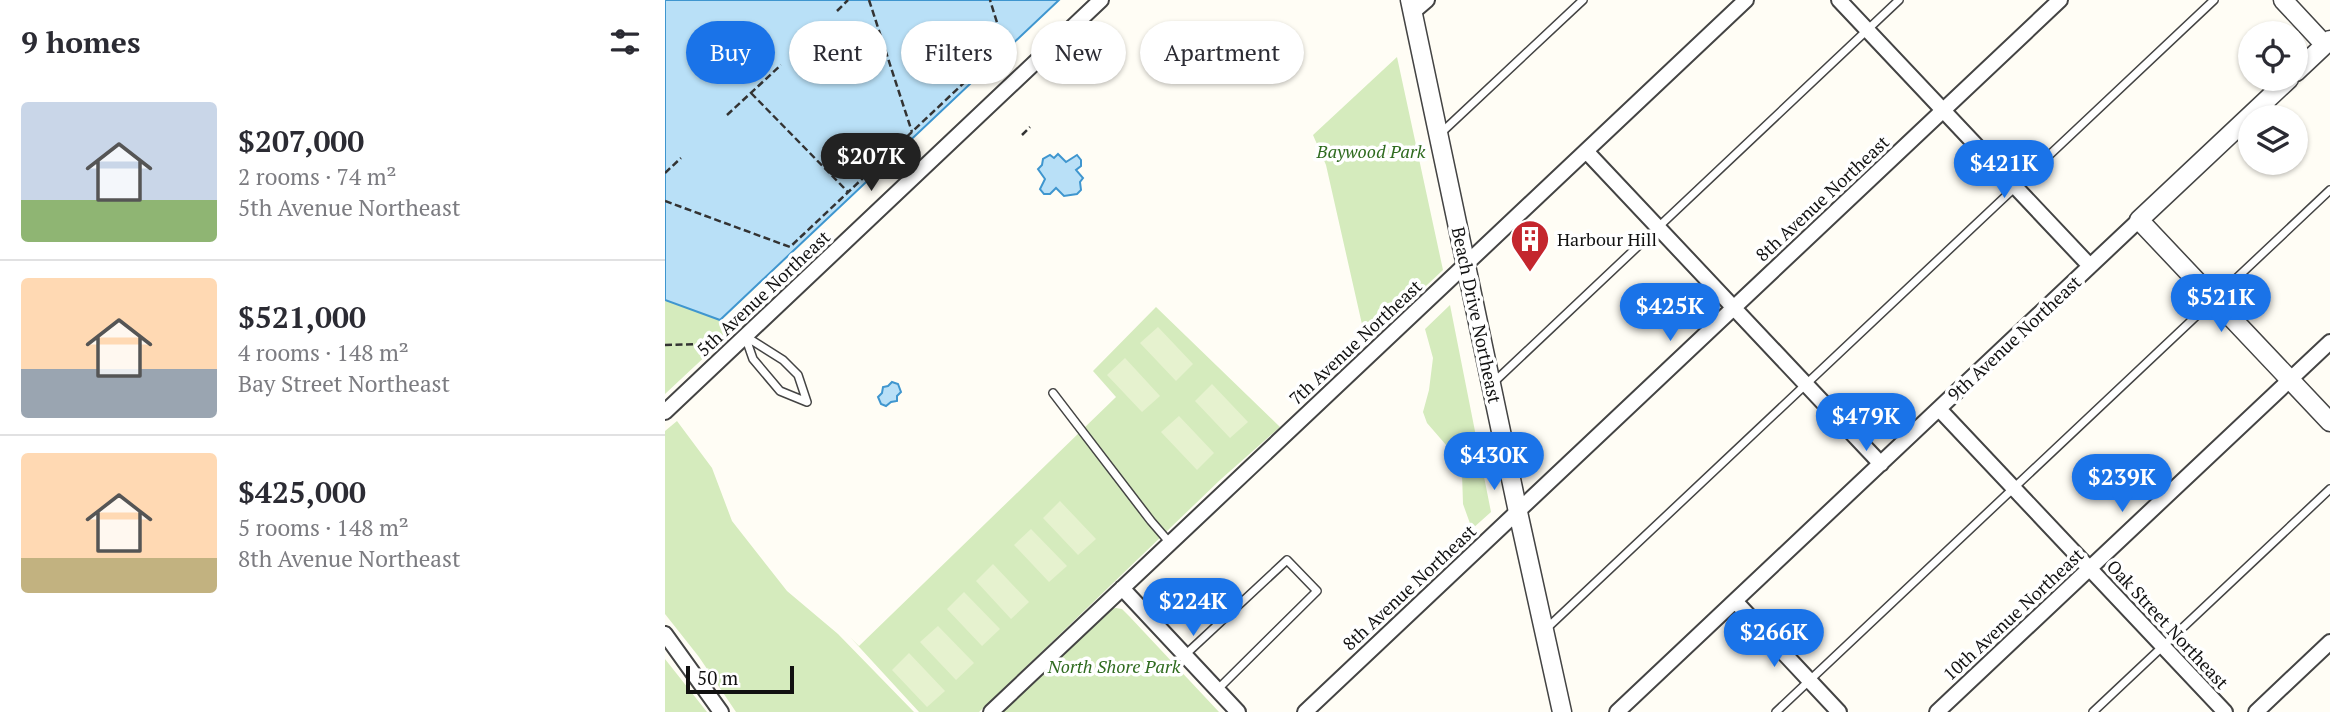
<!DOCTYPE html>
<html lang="en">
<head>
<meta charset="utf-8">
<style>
	:root { --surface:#fff; --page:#f7f7f7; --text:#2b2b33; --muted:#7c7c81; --line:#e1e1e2; --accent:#1a73e8 }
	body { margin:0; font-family:"PT Serif",serif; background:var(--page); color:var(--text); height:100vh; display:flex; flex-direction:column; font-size:26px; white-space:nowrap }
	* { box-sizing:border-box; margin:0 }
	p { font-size:23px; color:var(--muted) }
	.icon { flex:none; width:38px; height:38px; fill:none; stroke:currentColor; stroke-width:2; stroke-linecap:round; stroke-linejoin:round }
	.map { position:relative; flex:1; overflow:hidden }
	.details { display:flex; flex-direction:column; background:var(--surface); width:665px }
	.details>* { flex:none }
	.top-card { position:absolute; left:21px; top:21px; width:665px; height:63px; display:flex; gap:14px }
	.buttons { position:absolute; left:1573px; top:21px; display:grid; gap:14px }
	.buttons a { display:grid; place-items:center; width:70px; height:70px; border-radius:50%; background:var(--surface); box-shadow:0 2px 5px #0004; font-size:35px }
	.scale { position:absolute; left:21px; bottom:18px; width:108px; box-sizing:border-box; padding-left:7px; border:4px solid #111; border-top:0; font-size:19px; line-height:24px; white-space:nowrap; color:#111; -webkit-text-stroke:5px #fff; paint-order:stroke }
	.price { position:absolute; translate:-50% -60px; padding:0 16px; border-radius:24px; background:var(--accent); color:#fff; font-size:23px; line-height:46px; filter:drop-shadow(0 2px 4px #0008) }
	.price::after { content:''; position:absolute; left:50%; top:42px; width:21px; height:16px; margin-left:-10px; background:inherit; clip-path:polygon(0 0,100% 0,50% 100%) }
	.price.active { background:#222; color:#fff }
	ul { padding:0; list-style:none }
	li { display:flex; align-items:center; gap:21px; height:175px; padding:0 21px }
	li+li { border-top:2px solid var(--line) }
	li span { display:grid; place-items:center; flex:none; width:196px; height:140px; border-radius:7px; color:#555 }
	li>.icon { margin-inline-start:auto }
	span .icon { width:84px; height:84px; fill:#fffc; stroke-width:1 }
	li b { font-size:30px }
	h2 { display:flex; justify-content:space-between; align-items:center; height:84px; padding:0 21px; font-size:30px }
	.pill { padding:0 24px; border-radius:32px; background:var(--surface); box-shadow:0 2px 5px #0004; font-size:24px; line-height:63px }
	.pill.active { background:var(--accent); color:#fff }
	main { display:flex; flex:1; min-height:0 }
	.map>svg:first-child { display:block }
</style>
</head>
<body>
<main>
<section class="details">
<h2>9 homes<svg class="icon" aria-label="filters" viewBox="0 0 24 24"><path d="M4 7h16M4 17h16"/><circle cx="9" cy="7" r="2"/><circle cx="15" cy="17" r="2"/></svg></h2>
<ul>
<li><span style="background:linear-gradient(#c9d6e8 70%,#8fb573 0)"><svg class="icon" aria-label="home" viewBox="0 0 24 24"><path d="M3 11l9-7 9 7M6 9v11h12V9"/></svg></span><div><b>$207,000</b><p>2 rooms · 74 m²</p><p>5th Avenue Northeast</p></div></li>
<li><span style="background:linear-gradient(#ffd9b3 65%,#9aa5b1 0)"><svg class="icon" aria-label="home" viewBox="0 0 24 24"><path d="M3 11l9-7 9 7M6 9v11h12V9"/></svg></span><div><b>$521,000</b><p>4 rooms · 148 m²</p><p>Bay Street Northeast</p></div></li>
<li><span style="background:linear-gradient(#ffd9b3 75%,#c2b280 0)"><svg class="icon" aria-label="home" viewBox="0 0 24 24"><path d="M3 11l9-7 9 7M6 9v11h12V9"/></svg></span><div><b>$425,000</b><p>5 rooms · 148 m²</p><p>8th Avenue Northeast</p></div></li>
</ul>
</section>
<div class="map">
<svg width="1665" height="712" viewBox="0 0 1665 712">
	<rect width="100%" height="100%" fill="#fffdf5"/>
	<!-- green -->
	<path fill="#d5ebbd" d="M732 57 778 270 701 342 661 165 648 135Z
		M0 300 55 320 62 336 0 394Z
		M785 305 826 512 807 529 798 504 797 473 788 453 762 423 758 412 764 390 768 358 760 329Z
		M491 307 615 427 555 480 314 712H254L185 637 194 646 451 397 428 371Z
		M12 421 47 468 67 521 122 591 173 634 249 712H71L34 657 0 614V431Z
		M451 608 457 609 465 617 554 712H336L444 609Z
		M0 659 42 712H0Z"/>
	<!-- pitch -->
	<path fill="#e6f2cf" d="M493 327 528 364 511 381 475 343Z
		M460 358 495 396 477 412 442 375Z
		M547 384 583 422 565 438 530 401Z
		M514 416 549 453 532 470 496 432Z
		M395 501 431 539 413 555 378 518Z
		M366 529 402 566 384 582 349 545Z
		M328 564 364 602 346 619 311 581Z
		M299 592 335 629 317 646 282 609Z
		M273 626 309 663 291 680 255 642Z
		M244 653 280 691 262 707 227 670Z"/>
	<!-- water -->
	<path fill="#b9e0f7" stroke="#3f96cf" stroke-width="2" d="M0 0H394L55 320 0 300Z
		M393 154 401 162 412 155 416 160V166L411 170 418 178 415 182 416 190 412 194 399 196 391 188 385 194H379L375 189 380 179 373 169 377 165 378 159 385 155 389 158Z
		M227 382 233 384 236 392 232 396V401L226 402 221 406 216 404 213 397 217 393 218 387 223 386Z"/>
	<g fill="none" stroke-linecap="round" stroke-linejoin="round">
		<!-- service casing -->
		<g stroke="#444" stroke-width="10">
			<path id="service" d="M776 133 918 0
				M80 336 118 360 133 375 142 402 115 391 88 359Z
				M828 383 1234 0
				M388 393 486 521 505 543
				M880 630 1549 0
				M520 655 622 560 652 591 552 690
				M1111 712 1665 190
				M1428 712 1665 489"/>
		</g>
		<!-- minor casing -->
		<g stroke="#444" stroke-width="18">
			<path id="minor" d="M1174 0 1425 266
				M748 12 762 0
				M921 151 1216 464
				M1274 409 1560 712
				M0 412 436 0
				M457 588 573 712
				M1070 601 1174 712
				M0 634 56 712
				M326 712 1081 0
				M640 712 1395 0
				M952 712 1474 220
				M1272 712 1665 342
				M1591 712 1665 642"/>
		</g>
		<!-- tertiary casing -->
		<g stroke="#444" stroke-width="21">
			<path id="tertiary" d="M745 0 853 512 897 712
				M1618 0 1660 45
				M1631 72 1665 40
				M1624 79 1474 220 1665 422"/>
		</g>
		<!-- path -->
		<path stroke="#333" stroke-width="2.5" stroke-dasharray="7 3.5" stroke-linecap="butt" d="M204 0 247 132
			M172 11 183 0
			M86 93 183 192
			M62 115 116 65
			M357 135 365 127
			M0 173 16 158
			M0 201 125 247 339 45 325 0
			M0 345 41 344"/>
		<!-- service -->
		<use href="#service" stroke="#fff" stroke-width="7"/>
		<!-- minor -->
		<use href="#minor" stroke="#fff" stroke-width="14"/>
		<!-- tertiary -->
		<use href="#tertiary" stroke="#fff" stroke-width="18"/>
	</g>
	<!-- icons -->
	<defs>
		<g id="building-pin" transform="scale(2.0125)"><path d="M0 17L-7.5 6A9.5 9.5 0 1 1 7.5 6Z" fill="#c4262e" stroke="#fff"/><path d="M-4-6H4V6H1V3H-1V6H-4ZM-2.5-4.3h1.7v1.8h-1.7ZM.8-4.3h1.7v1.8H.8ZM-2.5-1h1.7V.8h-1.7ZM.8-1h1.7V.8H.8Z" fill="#fff"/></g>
	</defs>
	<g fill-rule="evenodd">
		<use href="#building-pin" x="865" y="239"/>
	</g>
	<g text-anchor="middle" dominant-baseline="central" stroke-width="7" stroke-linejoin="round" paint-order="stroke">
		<!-- park labels -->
		<g font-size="18" font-style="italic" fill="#2f6b1f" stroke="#fff">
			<text x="706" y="151">Baywood Park</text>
			<text x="449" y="666">North Shore Park</text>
		</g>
		<!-- street labels -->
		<g font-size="18" fill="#111" stroke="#fff">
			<text transform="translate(1157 198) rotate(-43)">8th Avenue Northeast</text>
			<text transform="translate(98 293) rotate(-43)">5th Avenue Northeast</text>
			<text transform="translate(812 315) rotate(78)">Beach Drive Northeast</text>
			<text transform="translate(1349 338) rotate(-43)">9th Avenue Northeast</text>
			<text transform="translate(690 342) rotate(-43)">7th Avenue Northeast</text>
			<text transform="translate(744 587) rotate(-43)">8th Avenue Northeast</text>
			<text transform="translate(1348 614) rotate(-43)">10th Avenue Northeast</text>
			<text transform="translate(1503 624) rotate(47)">Oak Street Northeast</text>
		</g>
		<!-- poi labels -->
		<g font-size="18" fill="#111" stroke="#fff" text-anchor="start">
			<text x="892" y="239">Harbour Hill</text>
		</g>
	</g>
</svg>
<div class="buttons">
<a><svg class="icon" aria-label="locate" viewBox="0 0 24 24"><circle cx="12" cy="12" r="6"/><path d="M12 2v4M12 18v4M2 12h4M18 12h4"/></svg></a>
<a><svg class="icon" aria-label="layers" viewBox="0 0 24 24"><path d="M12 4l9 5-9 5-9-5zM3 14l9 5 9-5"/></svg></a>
</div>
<div class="scale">50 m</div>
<b class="price active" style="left:206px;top:193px">$207K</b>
<b class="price" style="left:1339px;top:200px">$421K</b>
<b class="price" style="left:1556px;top:334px">$521K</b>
<b class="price" style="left:1005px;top:343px">$425K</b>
<b class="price" style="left:1201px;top:453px">$479K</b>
<b class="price" style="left:829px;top:492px">$430K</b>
<b class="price" style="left:1457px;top:514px">$239K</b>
<b class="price" style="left:528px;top:638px">$224K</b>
<b class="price" style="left:1109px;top:669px">$266K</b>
<div class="top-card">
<a class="pill active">Buy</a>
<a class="pill">Rent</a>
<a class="pill">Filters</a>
<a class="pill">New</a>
<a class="pill">Apartment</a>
</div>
</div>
</main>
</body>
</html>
